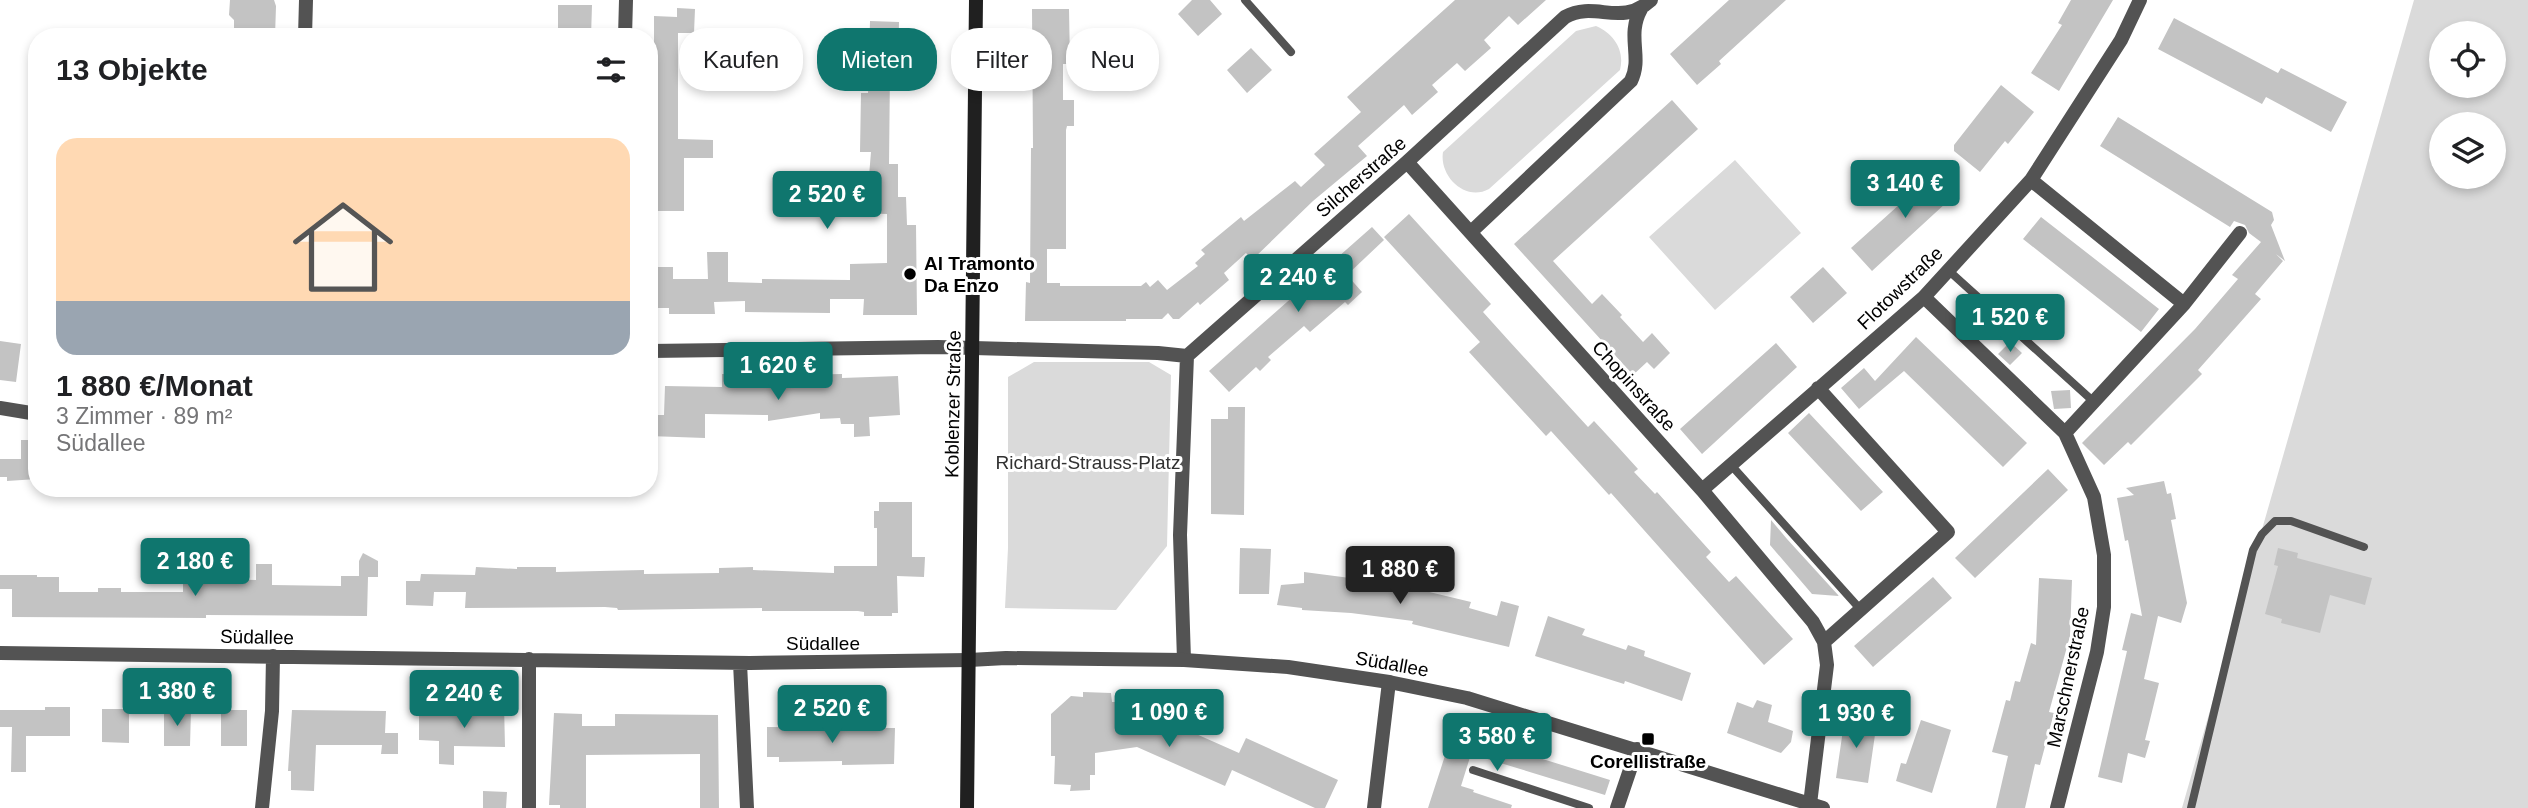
<!DOCTYPE html>
<html lang="de">
<head>
<meta charset="utf-8">
<style>
	:root { --surface:#fff; --page:#f2f2f2; --text:#202124; --muted:#757577; --line:#e0e0e0; --accent:#0f766e }
	body { margin:0; font-family:Arial,sans-serif; background:var(--page); color:var(--text); height:100vh; display:flex; flex-direction:column; font-size:26px; white-space:nowrap }
	* { box-sizing:border-box; margin:0 }
	p { font-size:23px; color:var(--muted) }
	.icon { flex:none; width:38px; height:38px; fill:none; stroke:currentColor; stroke-width:2; stroke-linecap:round; stroke-linejoin:round }
	.map { position:relative; flex:1; overflow:hidden }
	.details { position:absolute; left:28px; top:28px; width:630px; height:469px; display:flex; flex-direction:column; background:var(--surface); border-radius:28px; box-shadow:0 4px 10px #0003 }
	.details>* { flex:none }
	.hud { position:absolute; left:679px; top:28px; width:665px; height:63px; display:flex; gap:14px }
	.buttons { position:absolute; left:2429px; top:21px; display:grid; gap:14px }
	.buttons a { display:grid; place-items:center; width:77px; height:77px; border-radius:50%; background:var(--surface); box-shadow:0 4px 10px #0003; font-size:35px }
	.price { position:absolute; translate:-50% -60px; padding:0 16px; border-radius:7px; background:var(--accent); color:#fff; font-size:23px; line-height:46px; filter:drop-shadow(0 2px 4px #0008) }
	.price::after { content:''; position:absolute; left:50%; top:42px; width:21px; height:16px; margin-left:-10px; background:inherit; clip-path:polygon(0 0,100% 0,50% 100%) }
	.price.on { background:#222; color:#fff }
	ul { padding:0; list-style:none }
	li { display:grid; align-content:center; gap:14px; height:371px; padding:0 28px }
	li+li { border-top:2px solid var(--line) }
	li span { display:grid; place-items:center; height:217px; border-radius:21px; color:#555 }
	li>.icon { margin-inline-start:auto }
	span .icon { width:126px; height:126px; fill:#fffc; stroke-width:1 }
	li b { font-size:30px }
	h2 { display:flex; justify-content:space-between; align-items:center; height:84px; padding:0 28px; font-size:30px }
	.pill { padding:0 24px; border-radius:28px; background:var(--surface); box-shadow:0 4px 10px #0003; font-size:24px; line-height:63px }
	.pill.on { background:var(--accent); color:#fff }
	.map>svg:first-child { display:block }
</style>
</head>
<body>
<div class="map">
<svg width="2528" height="808" viewBox="0 0 2528 808">
	<rect width="100%" height="100%" fill="#fff"/>
	<!-- green -->
	<path fill="#dadada" fill-rule="evenodd" d="M2414 0H2528V808H2182ZM2441 33H2494V86H2441ZM2441 124H2494V177H2441Z
		M1596 26C1614 34 1625 50 1620 70L1489 189C1465 202 1439 176 1443 152L1576 31Z
		M1735 160 1801 233 1715 310 1649 237Z
		M1034 362H1149L1171 375 1167 546 1116 610 1005 608 1008 548V377Z"/>
	<!-- building -->
	<path fill="#c3c3c3" d="M230 0H274L276 6 275 37H260V29L234 28V20L229 15Z
		M1192 0H1210L1222 14 1198 36 1178 14Z
		M1455 0H1546L1518 25 1509 16 1484 40 1491 48 1465 71 1457 63 1432 85 1438 92 1412 115 1404 105 1358 146 1367 156 1313 201 1252 260 1246 253 1224 273 1229 280 1200 305 1198 302 1179 319H1173L1168 313 1162 319H1126V321H1025L1026 282 1030 283 1031 148H1033L1032 9H1069L1070 64H1063V100H1074V126H1067L1066 130V249H1047V283H1060V286H1141L1146 282 1150 287 1158 280 1167 290 1198 266 1195 263 1205 254 1201 250 1241 217 1244 221 1295 181 1301 187 1325 165 1314 154 1361 112 1347 97Z
		M1729 0H1786L1719 61 1721 64 1697 85 1670 54Z
		M2071 0H2113L2059 91 2031 73 2062 25 2058 23Z
		M558 5H592L591 37H558Z
		M677 8 695 9 694 33H678V139L713 140V158H684V211H654V16L677 17Z
		M2174 18 2278 73 2281 68 2347 102 2331 132 2266 97 2262 104 2158 49Z
		M870 21 899 22 898 71 890 70 889 164H898V197H906L907 225H916L917 315H863L864 299H830V313L745 312V301L714 302 715 314H669V308H649V267H673V279H708L707 252H728V282L762 283V279L850 280V264L887 263V214L860 213V187L868 188 871 152H860L861 93H868Z
		M1251 48 1272 70 1247 93 1227 70Z
		M2001 85 2034 112 2008 144 2005 141 1980 172 1954 151V145Z
		M1672 100 1698 129 1553 261 1592 304 1602 294 1622 315 1620 317 1643 342 1652 333 1670 353 1654 369 1647 362 1633 375 1514 244Z
		M2118 117 2272 212 2274 220 2271 225 2285 261 2276 254 2283 261 2255 294 2261 299 2198 370 2202 374 2131 445 2128 442 2104 465 2082 443 2195 329 2238 279 2232 275 2261 242 2249 233 2245 225 2234 221 2230 227 2100 146Z
		M1939 169 1959 191 1872 271 1851 248Z
		M1409 214 1491 304 1483 312 1510 342 1588 427 1594 421 1619 448 1638 469 1634 472 1655 494 1657 492 1711 552 1706 557 1729 582 1736 576 1793 639 1764 665 1611 493 1609 495 1551 431 1546 436 1469 352 1480 342 1384 237Z
		M2041 217 2159 309 2141 332 2023 239Z
		M1372 227 1384 240 1347 275 1362 292 1348 305 1345 302 1310 332 1304 326 1268 357 1271 360 1260 371 1256 367 1229 392 1209 371Z
		M1823 267 1847 293 1813 323 1790 297Z
		M1916 337 2027 443 2003 467 1904 371 1859 409 1841 388 1864 368 1875 381Z
		M0 341 21 344 16 382 0 380Z
		M2010 342 2022 353 2010 365 1998 354Z
		M1776 343 1797 367 1702 454 1680 429Z
		M722 374H751V382L791 375 842 374V378L898 376 900 415 869 417 870 436 854 437V424H841L840 418 820 419V413L768 421V415L705 414V438L649 436V415H664L665 386 722 387Z
		M2070 390 2071 408 2054 409 2051 391Z
		M1228 407H1245L1244 515 1211 514V419H1228Z
		M1809 413 1883 492 1861 511 1788 433Z
		M21 440H37V479L7 481V477H0V459H21Z
		M2048 469 2068 490 1975 578 1955 558Z
		M2164 481 2167 494 2171 493 2176 519 2171 520 2187 603 2181 623 2158 616 2144 679 2159 683 2145 740 2150 741 2145 758 2128 753 2122 783 2098 777 2127 651 2122 650 2131 613 2142 616 2128 540 2125 541 2117 498 2134 495 2126 488Z
		M879 502H912V557H925L924 577 897 576 898 613H892V616H864V612L858 611H762V608L618 610 617 608 605 607 465 608 466 592H434L433 606 406 605V581H420L421 574 475 575 476 567 517 569V567H556V572L644 570V574L719 573V568L753 567V570L834 573V566H877V528H874V511H879Z
		M1771 520 1787 539 1839 596 1812 594 1770 545Z
		M1240 548 1271 549 1269 594H1239Z
		M2278 548 2298 553 2297 558 2372 578 2365 605 2330 595 2320 633 2281 623 2282 619 2265 614 2278 566 2274 565Z
		M363 553 378 561V577H368L367 616 206 615V618L12 617V589H0V575H37V577H59V592H98V588H121V592H183V573H218V579L256 580V564H272V585L341 586V576H359V561Z
		M1304 572 1396 584 1471 602 1469 608 1497 616 1501 601 1519 606 1509 647 1412 624 1413 621 1351 613 1302 610V608L1277 605 1281 585 1304 583Z
		M1933 577 1952 598 1873 667 1854 646Z
		M2039 578 2072 580 2070 636 2049 712 2054 713 2040 765 2035 764 2025 808H1996L2008 756 1992 752 2006 700 2010 701 2015 681 2020 682 2031 643 2036 645Z
		M1548 616 1585 629 1582 635 1626 650 1628 645 1645 651 1644 656 1691 673 1682 701 1625 681 1624 684 1535 656Z
		M1083 692 1111 693 1112 702H1133V706L1239 753 1246 738 1338 780 1325 808H1315L1232 770 1225 786 1137 747 1095 753V775H1090V790L1070 791 1071 785 1054 784 1055 756H1051V714L1071 696 1083 697Z
		M1757 700 1772 705 1768 722 1793 731 1791 742 1781 753 1727 733 1737 702 1753 708Z
		M482 703 504 704 505 747 454 746V765L439 764V741L419 740V712H482Z
		M45 707H70V736H26V772H11L12 727H0V710H45Z
		M102 709H129V743L102 742Z
		M164 709 191 710 190 746H164Z
		M221 710H247V746H221Z
		M292 710 386 711 385 733H398V754H381L382 745H316L314 791 291 790V771H288Z
		M554 713 582 714V726H615V714L718 715 719 808H700V754L586 755V808H560V805H549Z
		M1845 716 1877 721 1868 783 1836 778Z
		M1921 720 1951 730 1932 793 1896 781 1901 763 1906 764Z
		M767 727 895 728 894 764 842 765V761L779 762V757H767Z
		M1453 731 1610 780 1605 795 1471 754 1461 786 1474 790 1473 792 1512 805 1511 808H1428Z
		M483 791 507 792 506 808H483Z"/>
	<g fill="none" stroke-linecap="round" stroke-linejoin="round">
		<!-- service -->
		<path stroke="#535353" stroke-width="8" d="M1245 0 1291 52
			M1948 270 2094 402
			M1731 465 1861 610
			M1473 770 1589 808
			M2191 808 2253 550 2262 534 2275 521H2291L2364 547"/>
		<!-- minor -->
		<path stroke="#535353" stroke-width="14" d="M305 37 306 0
			M625 37 626 0
			M1407 162 1702 490 1813 622 1824 642 1827 665 1810 804
			M2031 180 2184 304
			M1471 232 1631 81C1643 57 1626 36 1641 9
			M1924 297 2065 433 2094 497 2104 555V607L2097 652 2057 808
			M649 351 938 347 1158 353 1187 356 1407 162 1565 17C1596 0 1620 28 1651 0
			M1818 388 1948 532 1824 642
			M0 408 37 414
			M2065 433 2184 304 2240 233
			M1702 490 1924 297 2031 180 2121 40 2140 0
			M0 653 750 663 969 660
			M1184 660 1180 535 1187 356
			M740 663 747 808
			M262 808 272 711 273 656
			M529 808V659
			M1374 808 1389 682
			M1617 808 1637 749"/>
		<!-- tertiary -->
		<path stroke="#535353" stroke-width="14" d="M969 660 1006 658 1184 660 1288 667 1389 682 1467 698 1823 808"/>
		<!-- secondary -->
		<path stroke="#202020" stroke-width="14" d="M967 808 976 0"/>
	</g>
	<!-- markers -->
	<g fill="#000" stroke="#fff" stroke-width="2.5">
		<circle cx="910" cy="274" r="7"/>
		<rect x="1641" y="732" width="14" height="14" rx="3.5"/>
	</g>
	<g text-anchor="middle" dominant-baseline="central" stroke-width="6" stroke-linejoin="round" paint-order="stroke">
		<!-- street labels -->
		<g font-size="19" fill="#000" stroke="#fff">
			<text transform="translate(1361 177) rotate(-41)">Silcherstraße</text>
			<text transform="translate(1900 288) rotate(-44)">Flotowstraße</text>
			<text transform="translate(1634 386) rotate(48)">Chopinstraße</text>
			<text transform="translate(953 404) rotate(-89)">Koblenzer Straße</text>
			<text transform="translate(257 637) rotate(1)">Südallee</text>
			<text x="823" y="643">Südallee</text>
			<text transform="translate(1392 664) rotate(10)">Südallee</text>
			<text transform="translate(2068 677) rotate(-78)">Marschnerstraße</text>
		</g>
		<!-- poi labels -->
		<g font-size="19" font-weight="bold" fill="#000" stroke="#fff" text-anchor="start">
			<text x="924" y="263">Al Tramonto<tspan x="924" dy="22">Da Enzo</tspan></text>
			<text x="1648" y="761" text-anchor="middle">Corellistraße</text>
		</g>
		<!-- park labels -->
		<g font-size="19" fill="#313131" stroke="#fff">
			<text x="1088" y="462">Richard-Strauss-Platz</text>
		</g>
	</g>
</svg>
<div class="buttons">
<a><svg class="icon" aria-label="locate" viewBox="0 0 24 24"><circle cx="12" cy="12" r="6"/><path d="M12 2v4M12 18v4M2 12h4M18 12h4"/></svg></a>
<a><svg class="icon" aria-label="layers" viewBox="0 0 24 24"><path d="M12 4l9 5-9 5-9-5zM3 14l9 5 9-5"/></svg></a>
</div>
<b class="price" style="left:1905px;top:220px">3 140 €</b>
<b class="price" style="left:827px;top:231px">2 520 €</b>
<b class="price" style="left:1298px;top:314px">2 240 €</b>
<b class="price" style="left:2010px;top:354px">1 520 €</b>
<b class="price" style="left:778px;top:402px">1 620 €</b>
<b class="price" style="left:195px;top:598px">2 180 €</b>
<b class="price on" style="left:1400px;top:606px">1 880 €</b>
<b class="price" style="left:177px;top:728px">1 380 €</b>
<b class="price" style="left:464px;top:730px">2 240 €</b>
<b class="price" style="left:832px;top:745px">2 520 €</b>
<b class="price" style="left:1169px;top:749px">1 090 €</b>
<b class="price" style="left:1856px;top:750px">1 930 €</b>
<b class="price" style="left:1497px;top:773px">3 580 €</b>
<div class="hud">
<a class="pill">Kaufen</a>
<a class="pill on">Mieten</a>
<a class="pill">Filter</a>
<a class="pill">Neu</a>
</div>
<section class="details">
<h2>13 Objekte<svg class="icon" aria-label="filters" viewBox="0 0 24 24"><path d="M4 7h16M4 17h16"/><circle cx="9" cy="7" r="2"/><circle cx="15" cy="17" r="2"/></svg></h2>
<ul>
<li><span style="background:linear-gradient(#ffd9b3 75%,#9aa5b1 0)"><svg class="icon" aria-label="home" viewBox="0 0 24 24"><path d="M3 11l9-7 9 7M6 9v11h12V9"/></svg></span><div><b>1 880 €/Monat</b><p>3 Zimmer · 89 m²</p><p>Südallee</p></div></li>
</ul>
</section>
</div>
</body>
</html>
